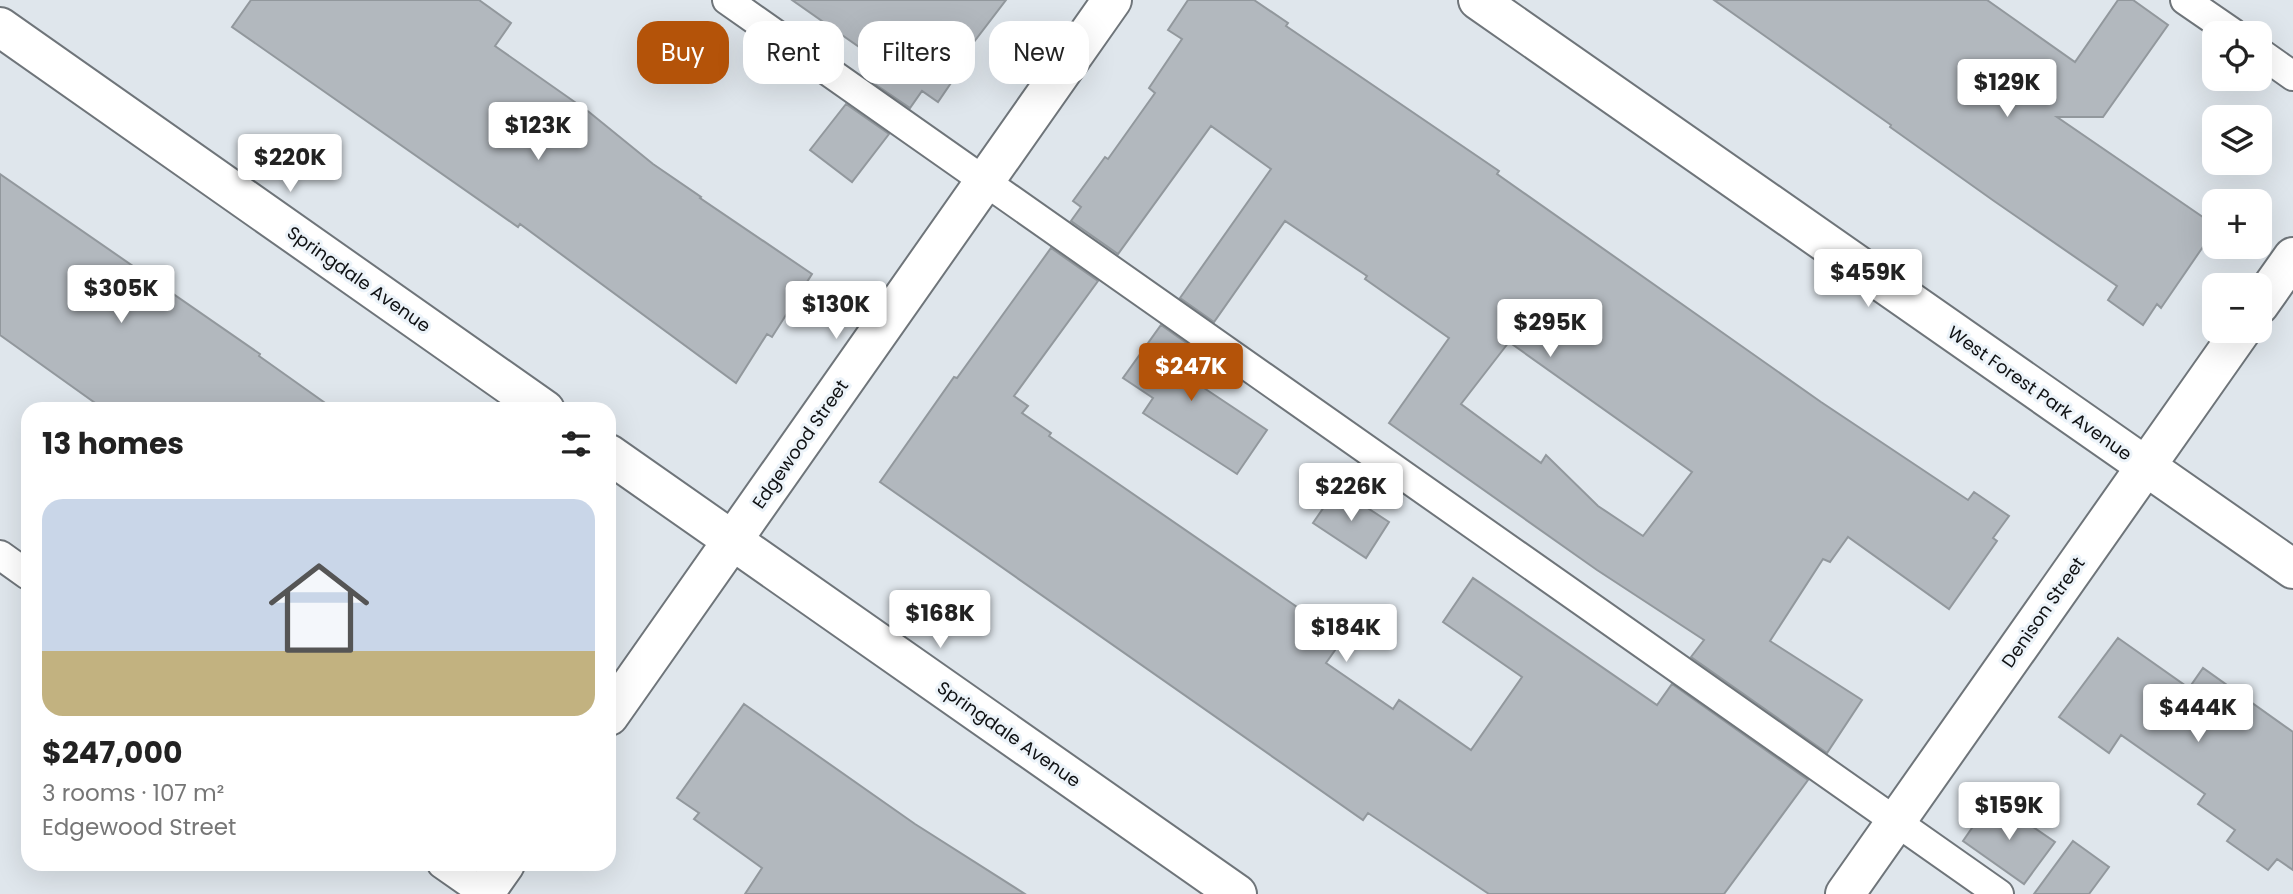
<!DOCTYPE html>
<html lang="en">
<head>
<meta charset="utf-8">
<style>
	:root { --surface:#fff; --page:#f6f6f6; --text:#222; --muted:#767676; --accent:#b45309 }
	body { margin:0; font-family:Poppins,sans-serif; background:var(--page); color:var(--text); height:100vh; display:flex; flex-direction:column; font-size:26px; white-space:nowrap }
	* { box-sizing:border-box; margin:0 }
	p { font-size:23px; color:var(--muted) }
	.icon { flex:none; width:38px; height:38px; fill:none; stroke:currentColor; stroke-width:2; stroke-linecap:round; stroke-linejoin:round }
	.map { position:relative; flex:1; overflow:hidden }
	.drawer { position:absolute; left:21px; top:402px; width:595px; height:469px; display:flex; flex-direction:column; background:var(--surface); border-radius:21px; box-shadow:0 7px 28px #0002 }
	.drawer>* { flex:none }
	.top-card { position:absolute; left:637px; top:21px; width:665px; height:63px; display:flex; gap:14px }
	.controls { position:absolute; left:2202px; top:21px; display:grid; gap:14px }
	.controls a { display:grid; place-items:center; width:70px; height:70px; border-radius:14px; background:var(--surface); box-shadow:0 7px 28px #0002; font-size:35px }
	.price { position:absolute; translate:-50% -60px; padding:0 16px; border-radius:7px; background:#fff; color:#222; font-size:23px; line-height:46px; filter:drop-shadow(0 2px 4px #0008) }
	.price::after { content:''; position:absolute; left:50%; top:42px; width:21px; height:16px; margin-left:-10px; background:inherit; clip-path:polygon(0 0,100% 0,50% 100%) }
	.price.active { background:var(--accent); color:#fff }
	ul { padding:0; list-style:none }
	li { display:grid; align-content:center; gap:14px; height:371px; padding:0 21px }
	li span { display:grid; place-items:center; height:217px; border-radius:21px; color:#555 }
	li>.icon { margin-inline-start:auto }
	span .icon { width:126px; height:126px; fill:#fffc; stroke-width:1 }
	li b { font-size:30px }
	h2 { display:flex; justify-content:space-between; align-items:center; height:84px; padding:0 21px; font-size:30px }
	.chip { padding:0 24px; border-radius:21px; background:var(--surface); box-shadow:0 7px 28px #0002; font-size:24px; line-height:63px }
	.chip.active { background:var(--accent); color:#fff }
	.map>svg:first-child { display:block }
</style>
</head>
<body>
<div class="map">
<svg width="2293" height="894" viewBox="0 0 2293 894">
	<rect width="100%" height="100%" fill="#dfe6ec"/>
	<!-- building -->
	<path fill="#b2b8be" stroke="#92989d" stroke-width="2" fill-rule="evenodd" d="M251 0H479L511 23 495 46 589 112 653 164 701 197 700 198 812 274 772 337 767 334 736 383 520 224 518 227 232 27Z
		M792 0H1006L964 55 968 58 938 102 922 91 910 108 866 78 879 61Z
		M1188 0H1254L1288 23 1286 26 1499 171 1497 174 1821 402 1968 500 1974 492 2009 516 1993 538 1997 541 1949 609 1848 537 1830 562 1823 559 1770 641 1862 700 1827 753 1691 657 1704 640 1597 570 1389 423 1449 338 1365 279 1367 276 1285 221 1214 322 1180 298 1271 169 1211 126 1118 254 1071 221 1081 207 1073 201 1105 157 1108 159 1155 93 1149 88 1182 39 1168 30ZM1509 342 1692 472 1643 536 1598 506 1546 455 1541 463 1461 404Z
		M1714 0H1987L2075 62 2118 0H2133L2168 25 2103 117H2057L2213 224 2206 235 2209 238 2161 308 2157 304 2143 325 2108 300 2117 286 1994 201 1890 127 1891 125Z
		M846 104 889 134 852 182 810 150Z
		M0 174 260 354 259 356 335 410H105L0 335Z
		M1051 248 1098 281 1014 396 1028 406 1022 413 1051 433 1049 436 1313 618 1308 624 1338 646 1326 663 1393 709 1399 700 1471 750 1522 677 1443 622 1473 578 1657 705 1672 684 1808 780 1724 894H1489L1368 813 1363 820 880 482 954 377 957 378Z
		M1161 325 1195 349 1189 358 1198 364 1189 378 1267 430 1237 474 1143 413 1153 398 1123 378Z
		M1337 488 1389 522 1366 558 1313 523Z
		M2118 638 2189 688 2203 668 2293 732V870L2277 859 2268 870 2227 841 2235 830 2198 804 2205 794 2121 735 2109 753 2059 717Z
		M744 704 915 824 1025 894H745L762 868 694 819 699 813 677 798Z
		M1992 799 2055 842 2024 884 1963 841Z
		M2073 841 2109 867 2089 894H2034Z"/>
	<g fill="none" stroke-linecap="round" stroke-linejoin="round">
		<!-- service casing -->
		<g stroke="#6f757a" stroke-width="32">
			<path id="service" d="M727 0 1999 894
				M2185 0 2233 33
				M2259 52 2293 76
				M0 555 28 575
				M442 864 485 894"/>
		</g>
		<!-- minor casing -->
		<g stroke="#6f757a" stroke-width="42">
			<path id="minor" d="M1478 0 2293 569
				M0 27 545 410
				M2259 305 2293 257
				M609 454 1237 894
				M609 716 1112 0
				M484 894 505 864
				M1845 894 2241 331"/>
		</g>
		<!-- service -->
		<use href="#service" stroke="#fff" stroke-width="28"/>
		<!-- minor -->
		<use href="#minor" stroke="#fff" stroke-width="38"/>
	</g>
	<g text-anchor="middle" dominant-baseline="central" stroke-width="6" stroke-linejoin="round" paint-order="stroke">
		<!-- street labels -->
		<g font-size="18" fill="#0f1113" stroke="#ecf3f9">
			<text transform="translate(359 279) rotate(35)">Springdale Avenue</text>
			<text transform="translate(2040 393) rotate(35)">West Forest Park Avenue</text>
			<text transform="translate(800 444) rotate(-55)">Edgewood Street</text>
			<text transform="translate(2043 612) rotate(-55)">Denison Street</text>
			<text transform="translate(1009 734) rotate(35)">Springdale Avenue</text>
		</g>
	</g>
</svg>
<div class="controls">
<a><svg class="icon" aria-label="locate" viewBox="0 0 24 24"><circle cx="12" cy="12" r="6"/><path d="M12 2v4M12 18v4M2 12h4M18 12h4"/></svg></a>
<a><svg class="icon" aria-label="layers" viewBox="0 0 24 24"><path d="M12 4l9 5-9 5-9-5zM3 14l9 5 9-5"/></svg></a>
<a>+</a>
<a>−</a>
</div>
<b class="price" style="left:2007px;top:119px">$129K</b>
<b class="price" style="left:538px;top:162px">$123K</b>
<b class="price" style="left:290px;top:194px">$220K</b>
<b class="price" style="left:1868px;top:309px">$459K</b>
<b class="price" style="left:121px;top:325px">$305K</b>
<b class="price" style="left:836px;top:341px">$130K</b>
<b class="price" style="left:1550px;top:359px">$295K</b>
<b class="price active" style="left:1191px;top:403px">$247K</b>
<b class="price" style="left:1351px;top:523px">$226K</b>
<b class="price" style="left:940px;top:650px">$168K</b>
<b class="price" style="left:1346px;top:664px">$184K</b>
<b class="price" style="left:2198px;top:744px">$444K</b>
<b class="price" style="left:2009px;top:842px">$159K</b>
<div class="top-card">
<a class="chip active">Buy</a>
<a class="chip">Rent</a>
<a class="chip">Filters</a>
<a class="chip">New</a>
</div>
<section class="drawer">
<h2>13 homes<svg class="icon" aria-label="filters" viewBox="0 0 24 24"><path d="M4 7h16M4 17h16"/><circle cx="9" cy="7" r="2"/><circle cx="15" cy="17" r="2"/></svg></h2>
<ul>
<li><span style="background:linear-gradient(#c9d6e8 70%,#c2b280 0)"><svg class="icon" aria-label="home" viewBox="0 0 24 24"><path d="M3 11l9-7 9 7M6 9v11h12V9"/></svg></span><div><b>$247,000</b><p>3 rooms · 107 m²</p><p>Edgewood Street</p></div></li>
</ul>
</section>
</div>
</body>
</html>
